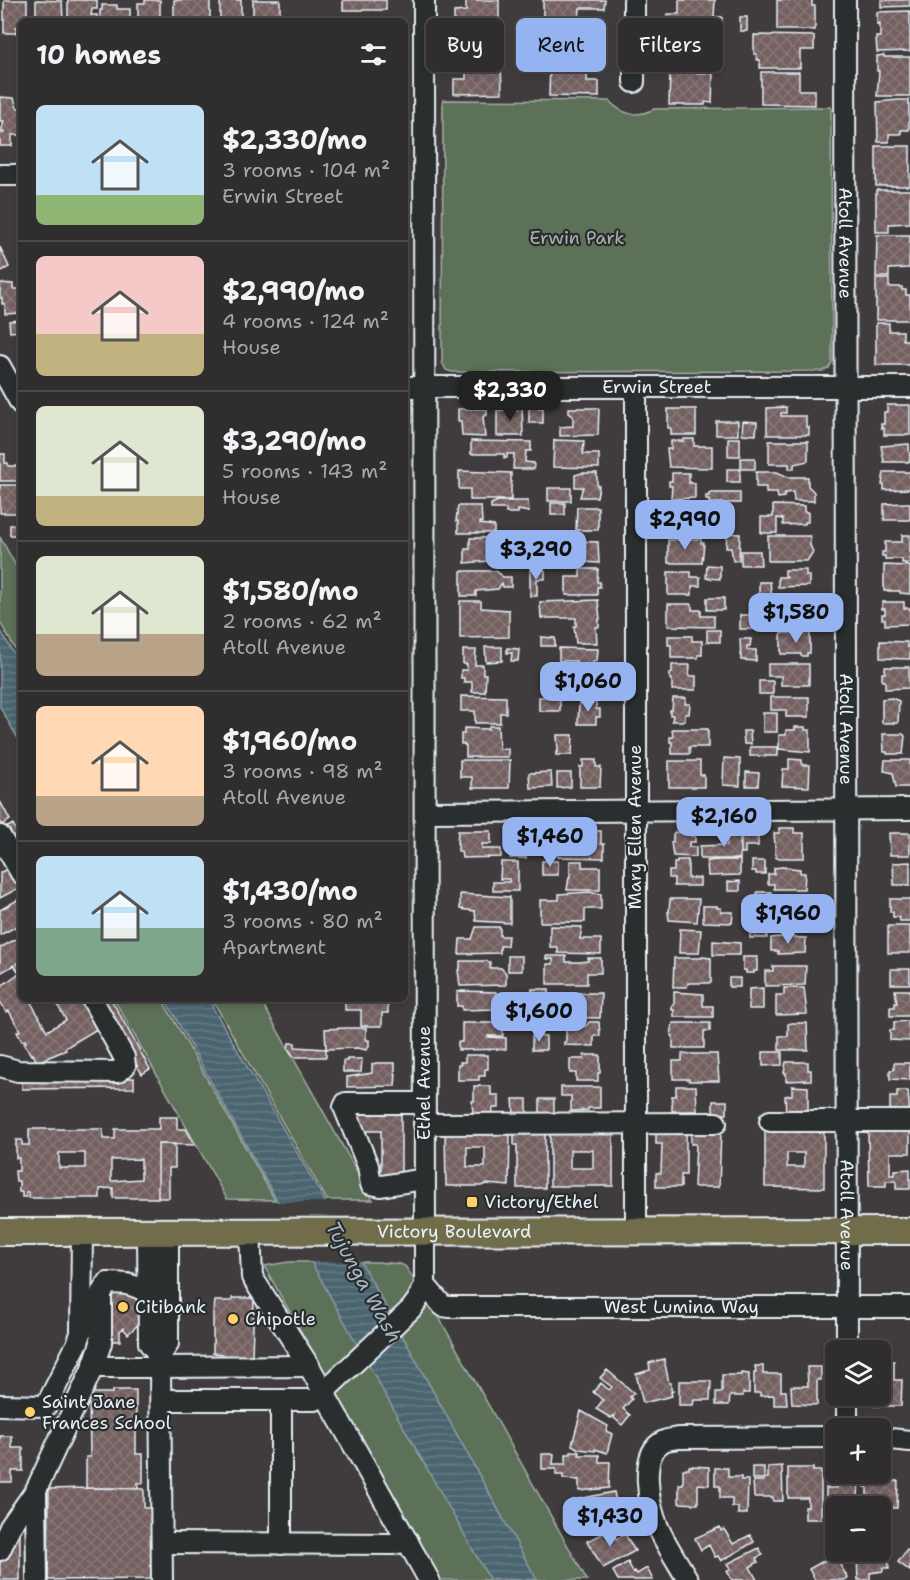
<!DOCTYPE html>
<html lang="en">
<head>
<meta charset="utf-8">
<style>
	:root { --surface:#302d2e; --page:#3c393a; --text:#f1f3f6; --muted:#a8a8aa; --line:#4b494a; --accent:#95b2f1 }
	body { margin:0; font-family:"Shantell Sans",sans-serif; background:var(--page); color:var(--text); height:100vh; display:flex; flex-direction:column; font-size:22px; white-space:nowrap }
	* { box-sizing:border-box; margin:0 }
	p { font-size:20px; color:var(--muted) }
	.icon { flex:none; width:33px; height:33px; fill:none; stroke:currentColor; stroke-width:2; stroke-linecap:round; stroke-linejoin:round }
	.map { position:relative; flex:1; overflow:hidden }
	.panel { position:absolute; left:18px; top:18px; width:390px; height:984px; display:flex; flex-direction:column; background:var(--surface); border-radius:9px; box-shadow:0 3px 9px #0003,0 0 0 2px var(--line) }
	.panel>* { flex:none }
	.banner { position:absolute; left:426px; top:18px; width:393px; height:54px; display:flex; gap:12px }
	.buttons { position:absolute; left:825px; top:1340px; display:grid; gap:12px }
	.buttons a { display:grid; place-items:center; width:66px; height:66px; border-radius:9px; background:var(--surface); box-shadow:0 3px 9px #0003,0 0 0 2px var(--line); font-size:30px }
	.price { position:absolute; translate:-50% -51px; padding:0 14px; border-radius:12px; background:var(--accent); color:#111; font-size:20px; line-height:39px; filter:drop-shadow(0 2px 3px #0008) }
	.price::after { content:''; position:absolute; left:50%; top:36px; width:18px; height:14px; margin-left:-9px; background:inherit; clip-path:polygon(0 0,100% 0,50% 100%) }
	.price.current { background:#222; color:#fff }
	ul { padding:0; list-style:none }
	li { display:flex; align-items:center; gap:18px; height:150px; padding:0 18px }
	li+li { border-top:2px solid var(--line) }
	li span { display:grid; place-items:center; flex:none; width:168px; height:120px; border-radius:9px; color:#555 }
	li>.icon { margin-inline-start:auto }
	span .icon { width:72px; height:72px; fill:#fffc; stroke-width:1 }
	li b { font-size:26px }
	h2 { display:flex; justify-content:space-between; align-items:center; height:72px; padding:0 18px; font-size:26px }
	.chip { padding:0 21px; border-radius:9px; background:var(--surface); box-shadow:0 3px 9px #0003,0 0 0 2px var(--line); font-size:21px; line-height:54px }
	.chip.current { background:var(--accent); color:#111 }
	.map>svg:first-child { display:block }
</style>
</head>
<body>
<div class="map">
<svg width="910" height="1580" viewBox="0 0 910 1580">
	<defs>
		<pattern id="water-rules" width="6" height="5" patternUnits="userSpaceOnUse" patternTransform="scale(1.5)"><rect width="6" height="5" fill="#4b6570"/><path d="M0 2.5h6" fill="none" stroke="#657c85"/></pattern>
		<pattern id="building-cross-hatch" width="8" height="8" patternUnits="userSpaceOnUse" patternTransform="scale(1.5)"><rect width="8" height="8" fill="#746060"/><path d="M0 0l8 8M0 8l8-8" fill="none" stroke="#887778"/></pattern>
	</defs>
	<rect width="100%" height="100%" fill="#403c3d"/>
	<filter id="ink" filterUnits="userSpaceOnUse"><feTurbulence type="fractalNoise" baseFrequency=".0167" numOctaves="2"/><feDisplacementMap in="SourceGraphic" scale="12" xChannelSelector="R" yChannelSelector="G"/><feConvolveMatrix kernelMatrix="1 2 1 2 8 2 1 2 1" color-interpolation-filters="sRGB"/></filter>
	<g filter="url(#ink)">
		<!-- park -->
		<path fill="#5d6f58" stroke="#a2b0a8" stroke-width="1.5" d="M443 100 609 101C623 115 636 118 654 109L831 107 832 362 829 368 823 371 452 372 446 370 442 362Z
			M0 537 21 575V660L0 622Z
			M114 999H162L275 1200 227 1199Z
			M212 999H260L373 1200H327Z
			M289 1262H377L400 1264 405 1266 432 1305 587 1580H441L264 1266Z"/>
		<!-- water -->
		<path fill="url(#water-rules)" stroke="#8a9da6" stroke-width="1.5" d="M0 629 21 667V744L0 707Z
			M165 999H208L390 1313 537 1580H490L369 1366Z"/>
		<!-- pier -->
		<path fill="#403c3d" d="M275 1202H329L364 1261 308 1262Z"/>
		<!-- building -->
		<path fill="url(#building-cross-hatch)" stroke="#e8f1f8" stroke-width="1.5" fill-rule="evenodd" d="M4 0H27V17H23L21 27H16V33H4Z
			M36 0 62 1 63 20 36 21Z
			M68 0H97V9H92L91 15H97V21H68Z
			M145 0H160V19H168V21H138V3H145Z
			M174 0H210V21H174Z
			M220 0H241V21H220Z
			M253 0H280V21H253Z
			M343 0H386V10H343Z
			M466 0H499V26H454V12L466 11Z
			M543 0H605L604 8H580L579 20H543Z
			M679 0H715L714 17H722V30H667V14H679Z
			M777 0H812V6H815V30H777Z
			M881 0H910V6L881 7Z
			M102 5H117V9H130V21H100V10H102Z
			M910 11V51L877 52 876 37H880V23L877 24V12Z
			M740 17H747V31H740Z
			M604 24V58L546 57V25Z
			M454 30 499 31V53H504V60H466V46H454Z
			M754 35 814 36V50H800V68H760V60H757V54H754Z
			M677 36H698V40H703V48L715 49 713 67H668V54H679V41H677Z
			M884 55V57H910V96H877L879 71H877V56Z
			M550 63H587V81H599V97L549 96Z
			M501 64 502 93 454 94V79H466V65Z
			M670 72 713 73 712 103 705 102V105H669Z
			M761 72H799V90H815V105L761 104Z
			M0 97 14 98 17 108H21V135H12V146H0V133H4V131H1L4 121H0Z
			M899 100H909V130H901V134H889V142H878L877 102Z
			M876 146H910V186H876Z
			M876 190H910V223L889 224V232H876Z
			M877 235H910L909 268 889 269V277H876Z
			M0 247 9 267 0 272Z
			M876 279H889V287H902V290H906V295H910V320H876Z
			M0 283 13 284V289H21V313L5 314V304H2V298H0Z
			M21 320V331L10 332 9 321Z
			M876 323H889V331H903V340H910V365H876Z
			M512 405H522L523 436H497V410H517V408H512Z
			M887 405H910V435H884V428H881V424H884V412H887Z
			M786 407V413H781V416H806V427H809V435H767V408Z
			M529 408H543V423H529Z
			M569 408H598L599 410 598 435 560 436V427L573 426V416L569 413Z
			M458 409H487V415L483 417 485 437 462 436 461 421H458Z
			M668 409H696V435H671V428H668Z
			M716 421H738V435H716Z
			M743 421 757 422 756 435 742 434Z
			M728 438H740V456H728Z
			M684 439H694V446H712V468L669 467 667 449H671V441H684Z
			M554 440 584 441 583 454H599V468L553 467Z
			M471 441 531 442V451H526L525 462 534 463V469H513L514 454H507V458H504V454H471Z
			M769 441H808V461L794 464V469H789V464H769Z
			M909 444 910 462H884L881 446Z
			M0 454H5V463H8V466H20V481H0Z
			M741 458H755V469H741Z
			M727 469H740V482H727Z
			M459 471 511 473V500H470V489H459Z
			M756 472H777L788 477H808V486L814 492V501H794L793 492 785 493 784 497 778 498 777 493H766V487H756Z
			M884 472H910V489L884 490V485H882Z
			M582 473H597V486H599L597 497H580L583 487H575V475Z
			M672 473H689V483H695V498L671 499 672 486H669V481H672Z
			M0 485H21V513H0Z
			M548 488H571V501H548Z
			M709 493H740V503H709V500H706V496H709Z
			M498 501H528L529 512 518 510V513H506V509H491V504Z
			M551 503H565V515H551Z
			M906 503H910V520H884V504Z
			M671 505H707V524H702V530L672 531V524H669V518H672Z
			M773 505 804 506V512H808V522H805V524L783 525V519L777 518V533H761V517H773Z
			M458 506H481L482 522H480V524L494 526V533H458V521H456Z
			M577 507H598V530H576Z
			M16 517H21V544H16V535H10V525H16Z
			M727 533 740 534 739 560 733 561 731 548H726Z
			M531 534H545V547H531Z
			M902 535H910V563H902V559H885V556H882V552H885V542H902Z
			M768 536H810V545L813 552 807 561H768Z
			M470 538H509V540H521V563H489V561L465 563V549H470Z
			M690 539H701V543H704L702 563H668V540Z
			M574 541 598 542 599 563 582 562V560L554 559 555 546H574Z
			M741 551H760L761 565H741Z
			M707 565 720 566V579L706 578Z
			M884 565 910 566V594L900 593V591H884Z
			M580 569H598L597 582H600V587H597V595H566V577H580Z
			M530 570H545V579H537V596H530Z
			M785 570H806V576H809V586L778 587V577H787L785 575Z
			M461 571H496L503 577H511V587H503L502 583 498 589 476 591V596H461Z
			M668 572H691V577H700V586H692V595H668Z
			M759 582H770L772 597H759Z
			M707 598H724V610H707Z
			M598 600 600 619H599V627H596L597 643H576L574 626H576V618H541L540 602Z
			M460 601H481V608L509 610V637L460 638Z
			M774 601 806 602V616H803V622H779V614H774Z
			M882 602H904V608H910V624L885 625V619H882V614H885V609H882Z
			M668 604H692V610H701V616H714V627L668 626Z
			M740 615H763V629H740Z
			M707 630H720V642H707Z
			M781 633H810V653H807V656H801V654H781Z
			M668 636H692V641H702V655H698V658H671V645H668Z
			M541 637 555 638V646H541Z
			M740 639H751L750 646H747V650H756V661L741 660Z
			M880 641 907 642V647H910V659L880 658Z
			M485 647H502V661L486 662Z
			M507 648 519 649 518 661H511L512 653H507Z
			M559 648 598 649 597 661H593L596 691H581L580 680 581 677 585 676H574L576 661H559Z
			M463 650H476L475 665H483V674H486L485 692H472V682H464V678H461V670H467V664H463Z
			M768 664H809V685H781V676H768Z
			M672 665H690L689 676H696V690H672V679H670V673H672Z
			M885 667H909V688L885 689V681H882V673H885Z
			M759 681H773V694H759Z
			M461 696 506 697V713H500V723H475V711H461Z
			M539 697H560V711H539Z
			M771 697H809V717H786V710H771Z
			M673 698H686L685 704H690L689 714H685V721H672L673 715H670V710H672Z
			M892 698 899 701 898 723H882V699Z
			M579 702H596V709H600V717H596V724H578Z
			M763 713H777V732H763Z
			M489 726H498L499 749H508V757H466V747L464 744H461V734H464V728L489 729Z
			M795 727H805V730H810V752L779 749V735H786V730H795Z
			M672 729H708V747H689L690 754H672V742H670V737H673Z
			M743 731H750L751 744H744Z
			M883 734H903L905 736 903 754H887V752H884Z
			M557 735H573L572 755H556V752H558Z
			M750 747H778V756H750Z
			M724 758 740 759V786L723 785Z
			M789 759 802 760V765H810L809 787 782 786 783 769H789Z
			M460 760H510L509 788H472V777H460Z
			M583 760H596V767H601L600 787H580V767H583Z
			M885 760H910V787H896L893 773 884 771Z
			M669 761H700V775H704V787H669Z
			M551 772 552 787 530 788 529 773Z
			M746 772 759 773 758 786H746Z
			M557 773H571V787L557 788Z
			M0 801 10 820 2 825 0 822Z
			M13 824 21 839V859L4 829Z
			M544 828H560V836H544Z
			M727 828H740V859H700V846L727 845Z
			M779 828H794V833H804V858H776L774 833H779Z
			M512 829H528V851H512Z
			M458 831H491V844H482V849H501V857L462 858 461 851H458V844H457Z
			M570 831H601V844H604V858L558 857V841H572V849H580V840H570Z
			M675 832 691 833V836H695V842H689V847H696V857L673 856 671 842H673V834Z
			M741 832H758V846H745V853H741Z
			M889 833H910V855H890Z
			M515 851H526V858H510V854H515Z
			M677 860H688V878H700V886H674V878H669V871H674V863H677Z
			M719 860H740V875L708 876 707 861Z
			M542 861H558V875H542Z
			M570 861H582V867H600V890H567L569 877H570Z
			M752 861H765V874H756V871H752Z
			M501 862H518V891H493V882H509V879H500Z
			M910 862V885H894L893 863Z
			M782 867 800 869V873H805L804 889H774V884H768V874H774V868Z
			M8 868 19 888 0 898V873Z
			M740 881V891H728V882Z
			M589 892 601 894V909H585V922H540V900H559V894Z
			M757 892H771V905L758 906Z
			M460 894 510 897V923L476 921 475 911 460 909Z
			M21 898V924L0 935V910Z
			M782 898H789V901L804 900 805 919H792V922H783L782 908 781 906Z
			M670 899H699L697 922 669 920 668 912H669Z
			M890 899H910V921H900L899 917H893V912H890Z
			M703 906H717V908H721V912H733L732 923 703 922Z
			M750 924H767V938H750Z
			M550 926 582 927 580 939H601V954L558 953V947H550Z
			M888 926H910V953H888Z
			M476 927H500V936H508L507 946H500V953L459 954 460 939H472Z
			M680 929 701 930 699 953H679Z
			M21 936V961L17 963 21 969 18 971 14 965 0 973V948Z
			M778 937 806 938 805 953 778 954V951H771V938Z
			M713 941 740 943V955H713Z
			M508 956H522V971H508Z
			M546 956H566V962H580L588 961V958H601V973H587V984H547V964H553V959H546Z
			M702 957 711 958V983H688L687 987H673L674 958H702Z
			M743 957H757V971H754V973H746V970H743Z
			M460 961H484L490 962V968H501L506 973V985L460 986 458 970H460Z
			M773 966H806L805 985 765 986V971H773Z
			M891 969H910V984H891Z
			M21 972V999H29L47 1031 66 1020 54 999H80L84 1007 87 1005 92 1013 89 1014 97 1029 65 1048 66 1050 37 1062 33 1054 31 1055 24 1043 26 1042 25 1040 22 1041 17 1032 20 1031 9 1011 6 1012 0 1001V987Z
			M729 978H740V987H729Z
			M763 988V1009H749V989Z
			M784 988H804L807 1014 776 1015V995H784Z
			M532 989H549V1005H531Z
			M895 990H910V1016H890V1007H895V1003H897Z
			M462 991 496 992V1009L462 1010V1006H457V992Z
			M674 992 703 994V1006H713V1017H674V1010H672V1005H674Z
			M575 993H601L600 1018 556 1017V1005L575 1006Z
			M507 995H528V1018H506Z
			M100 999H111L150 1069 142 1074Z
			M345 999H388V1013H382V1026H361V1010H345Z
			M908 1021 910 1041 890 1040V1030H894V1022Z
			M589 1022H599L600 1036H594V1046L564 1045V1042H566V1026H586Z
			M462 1023H503V1036H488V1037L506 1038V1049L458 1050V1042H462Z
			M673 1023H710V1031H704V1048H673V1036L671 1035Z
			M792 1023H807L808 1050H779V1036H788V1024Z
			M346 1028H366V1040H369V1047L366 1050 357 1048 326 1049 325 1029Z
			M532 1036H546V1050H532Z
			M289 1043H295V1047L326 1049V1057H294L288 1048Z
			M763 1052H782V1065L763 1066Z
			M682 1054H717L719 1081H689V1079H673V1061H682Z
			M465 1055H488V1069H485V1076H479V1080H458V1065H461L460 1062H465Z
			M584 1055H600V1073H598V1081H576V1073H570V1059H584Z
			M347 1059H362L361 1072H343V1061H347Z
			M786 1062H808V1070H811V1080L786 1081V1073H784Z
			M376 1063H395V1074H396L395 1086 347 1087V1077L372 1073V1064Z
			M894 1063H910V1080L890 1079V1070H894Z
			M22 1078H134V1088L22 1089Z
			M474 1086H491V1095H499V1108H493L492 1115H473L472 1101H474Z
			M676 1086H696L697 1111H672V1096H676Z
			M792 1086 808 1087V1114L786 1113 785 1096 792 1095Z
			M561 1087H600V1108H588V1110L571 1111V1096H561Z
			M897 1091H908L910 1114H890V1097H897Z
			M513 1099H527V1113H514Z
			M540 1099H554V1115H540Z
			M713 1101H727V1114H713Z
			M350 1110 401 1111V1178L374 1181 376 1169H381V1131H357Z
			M159 1117H177V1129H186L195 1145 158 1144V1198H113V1188L100 1189V1198H29V1192H26V1197H22V1192H19V1181H16L15 1171H19V1158H16V1140H22V1145H29V1129H103V1139H115V1129H159ZM59 1153H85V1168H59ZM141 1159V1179L111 1181V1160Z
			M765 1130H824V1188L765 1187ZM787 1153H804V1167H787Z
			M445 1131H510L509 1186 486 1184 481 1186H446ZM467 1147H485V1167H467Z
			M514 1131H545V1188H517V1145H514Z
			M656 1131H686V1175H681V1187H656V1173H661L662 1144H656Z
			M691 1131H721L719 1187H694L696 1144H691Z
			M550 1132H613V1186H550ZM570 1150H593V1168H570Z
			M868 1132H910V1153H890V1175H895V1170L910 1169V1189H896V1181H886V1186H869Z
			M158 1144H175V1168H169V1198H158Z
			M117 1273H134V1298H141L142 1321 128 1334 123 1328 120 1331V1341H106L109 1291H117Z
			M232 1298H254L252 1356H223V1354L213 1353V1310H214L215 1301H232Z
			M664 1359 669 1383H671V1389L673 1391 671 1392 672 1396 643 1403 636 1374 650 1370 649 1363Z
			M880 1361H894V1380H902L901 1406H873V1395H880Z
			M755 1366H763V1374H781V1391H786L787 1405H774V1395L760 1396V1393H754V1373H756Z
			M807 1367H821V1380H817V1405L792 1404 791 1386H808Z
			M607 1370 634 1393 630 1397 632 1399 623 1409 630 1415 622 1425 614 1418 615 1415 611 1418 596 1409 603 1400 593 1392 601 1383 609 1390 612 1387 600 1378Z
			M741 1373 749 1374V1393H743V1396H730L729 1405H716V1392H722V1375H741Z
			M679 1381H711L710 1400H694L693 1405H679Z
			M113 1390H136V1454H143V1483H138V1488H86V1457H90L89 1393H113Z
			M581 1411 608 1426 606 1431 612 1434 607 1453 595 1449V1451L579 1449 572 1445Z
			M0 1436H12V1448H23V1471H12V1482H0Z
			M571 1452H580L579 1455H599V1462H610L609 1488 579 1491V1480L563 1479V1475H556V1469H542V1454H554L553 1464H566V1454H571Z
			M689 1466 709 1467V1485L698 1484V1504L679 1503V1484H683V1469H689Z
			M782 1466 783 1501H773V1497H754L753 1481H764V1479H752V1467H764V1478H768V1467Z
			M715 1468H728V1477H741V1480H748L747 1514H738V1507H732V1498H720V1486H715Z
			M788 1468H813V1471H821V1519H805V1507H808V1498H788Z
			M838 1473H861V1476H859L858 1498H841V1503H826V1488H837Z
			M865 1473H878V1477L891 1478V1481H898L897 1508H888V1499H870V1496H867V1487H864Z
			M86 1488 144 1489V1508H151L152 1579 48 1580 49 1489Z
			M614 1492 620 1521 589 1528 586 1513 577 1515 573 1500Z
			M20 1522V1580H0V1563Z
			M720 1527 721 1531 724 1529 733 1544 750 1535 754 1542 721 1561 718 1556 715 1557 709 1545 701 1550 695 1538Z
			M611 1530 616 1539 625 1534 635 1551 603 1568 587 1541Z
			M887 1534 891 1556H888L889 1568H883V1571L870 1573V1580H858L857 1557H860V1553L880 1551V1535Z
			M759 1548 763 1555 756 1558 758 1562 750 1567 757 1580H732L727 1571 731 1569 727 1564Z
			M907 1550 910 1552V1571L898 1562Z
			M834 1555 848 1578 844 1580H815L809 1569Z
			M628 1562 633 1572 635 1571 637 1574 647 1568 653 1580H618L613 1571Z"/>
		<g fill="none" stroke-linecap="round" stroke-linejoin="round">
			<!-- minor casing -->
			<g stroke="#e8f1f8" stroke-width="24">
				<g id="minor">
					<path d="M634 0V82"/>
					<path id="s1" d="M845 0 847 1350"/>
					<path d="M0 175H21"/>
					<path d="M0 366 21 404"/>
					<path id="s2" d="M405 387H910"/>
					<path d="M636 387V1231"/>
					<path d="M425 812 910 809"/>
					<path d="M0 836 21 873"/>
					<path d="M0 1066 18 1071 118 1072 125 1066 124 1057 92 999"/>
					<path d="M424 1103H346L344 1107 368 1166 371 1184 381 1186 424 1179"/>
					<path d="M770 1121H910"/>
					<path d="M424 1124 716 1123"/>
					<path d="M250 1231 252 1277 309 1366 429 1580"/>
					<path d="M148 1232 149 1343 160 1356"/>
					<path id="s3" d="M425 1285 443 1306 450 1307H910"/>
					<path d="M93 1367 101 1343V1293L108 1283C123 1283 136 1284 148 1294"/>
					<path d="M161 1400H315L411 1309 417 1301 425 1285 424 0"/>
					<path d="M281 1400V1544"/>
					<path d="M0 1405 46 1406 78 1342 81 1333 82 1232"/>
					<path d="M847 1428V1395"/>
					<path d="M880 1438 910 1441"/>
					<path d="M162 1543 393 1544 408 1541"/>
					<path d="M0 1550 10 1527 36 1490"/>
					<path d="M37 1580 36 1490 93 1367H160V1356L168 1344V1232"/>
					<path d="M162 1580 160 1367 309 1366"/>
					<path d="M688 1580C678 1563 666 1545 658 1527 649 1506 638 1453 664 1441 668 1439 674 1439 678 1438L836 1437"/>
				</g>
			</g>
			<!-- major casing -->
			<g stroke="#e8f1f8" stroke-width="30">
				<g id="major">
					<path id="s4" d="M0 1232 910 1231"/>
				</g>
			</g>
			<!-- minor -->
			<use href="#minor" stroke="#2a2d2e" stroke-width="20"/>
			<!-- major -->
			<use href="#major" stroke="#716d4b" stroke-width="26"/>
		</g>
	</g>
	<!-- markers -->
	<g fill="#ffd166" stroke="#2a2d2e" stroke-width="2">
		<rect x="466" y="1196" width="12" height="12" rx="3"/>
		<circle cx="123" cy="1307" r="6"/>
		<circle cx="233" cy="1319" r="6"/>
		<circle cx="30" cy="1412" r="6"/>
	</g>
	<g text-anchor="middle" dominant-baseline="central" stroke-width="4.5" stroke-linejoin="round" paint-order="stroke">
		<!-- park labels -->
		<g font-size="18" fill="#a9b6b0" stroke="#2a2d2e">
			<text x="577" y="238">Erwin Park</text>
		</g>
		<!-- street labels -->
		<g font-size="18" fill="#e8f1f8" stroke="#2a2d2e">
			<text stroke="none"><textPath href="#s1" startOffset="243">Atoll Avenue</textPath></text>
			<text stroke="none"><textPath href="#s2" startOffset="252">Erwin Street</textPath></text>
			<text stroke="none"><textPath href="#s1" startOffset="729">Atoll Avenue</textPath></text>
			<text transform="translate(635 827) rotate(-90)">Mary Ellen Avenue</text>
			<text transform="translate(424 1083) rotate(-90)">Ethel Avenue</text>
			<text stroke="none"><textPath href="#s1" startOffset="1215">Atoll Avenue</textPath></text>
			<text stroke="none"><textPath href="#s4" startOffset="454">Victory Boulevard</textPath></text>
			<text stroke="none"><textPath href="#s3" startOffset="266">West Lumina Way</textPath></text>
		</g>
		<!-- poi labels -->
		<g font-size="18" fill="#e8f1f8" stroke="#2a2d2e" text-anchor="start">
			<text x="484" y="1202">Victory/Ethel</text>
			<text x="135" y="1307">Citibank</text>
			<text x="245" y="1319">Chipotle</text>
			<text x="42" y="1402">Saint Jane<tspan x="42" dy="21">Frances School</tspan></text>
		</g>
		<!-- water labels -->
		<g font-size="20" font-style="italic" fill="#a9b9c2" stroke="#2a2d2e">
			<text transform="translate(364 1282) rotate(61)">Tujunga Wash</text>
		</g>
	</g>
</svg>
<div class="buttons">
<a><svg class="icon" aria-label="layers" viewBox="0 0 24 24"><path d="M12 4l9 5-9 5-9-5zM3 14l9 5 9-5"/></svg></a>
<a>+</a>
<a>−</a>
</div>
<b class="price current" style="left:510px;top:422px">$2,330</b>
<b class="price" style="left:685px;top:551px">$2,990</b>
<b class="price" style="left:536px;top:581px">$3,290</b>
<b class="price" style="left:796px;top:644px">$1,580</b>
<b class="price" style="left:588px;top:713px">$1,060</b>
<b class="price" style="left:724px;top:848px">$2,160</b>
<b class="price" style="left:550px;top:868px">$1,460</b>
<b class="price" style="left:788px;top:945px">$1,960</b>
<b class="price" style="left:539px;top:1043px">$1,600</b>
<b class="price" style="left:610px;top:1548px">$1,430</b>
<div class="banner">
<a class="chip">Buy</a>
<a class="chip current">Rent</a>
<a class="chip">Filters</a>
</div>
<section class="panel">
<h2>10 homes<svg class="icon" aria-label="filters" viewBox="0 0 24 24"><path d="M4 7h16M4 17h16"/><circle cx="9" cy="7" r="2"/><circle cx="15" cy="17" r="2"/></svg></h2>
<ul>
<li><span style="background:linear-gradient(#bfe0f5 75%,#8fb573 0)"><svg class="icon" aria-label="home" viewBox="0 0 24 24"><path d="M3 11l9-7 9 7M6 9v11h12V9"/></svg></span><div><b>$2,330/mo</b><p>3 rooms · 104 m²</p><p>Erwin Street</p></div></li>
<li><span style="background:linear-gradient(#f6c9c9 65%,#c2b280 0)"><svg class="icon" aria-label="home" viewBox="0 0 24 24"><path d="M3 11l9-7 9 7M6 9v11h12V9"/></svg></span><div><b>$2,990/mo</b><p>4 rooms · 124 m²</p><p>House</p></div></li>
<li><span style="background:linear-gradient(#dfe7d0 75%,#c2b280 0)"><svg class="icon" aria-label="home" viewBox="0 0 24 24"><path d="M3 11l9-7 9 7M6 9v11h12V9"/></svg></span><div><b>$3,290/mo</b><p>5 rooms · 143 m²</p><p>House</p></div></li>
<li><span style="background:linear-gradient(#dfe7d0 65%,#b9a48a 0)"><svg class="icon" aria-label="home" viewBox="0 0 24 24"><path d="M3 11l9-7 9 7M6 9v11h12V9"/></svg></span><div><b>$1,580/mo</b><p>2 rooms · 62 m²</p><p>Atoll Avenue</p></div></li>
<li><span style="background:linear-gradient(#ffd9b3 75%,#b9a48a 0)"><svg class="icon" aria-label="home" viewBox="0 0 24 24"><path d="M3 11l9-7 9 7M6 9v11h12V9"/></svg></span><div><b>$1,960/mo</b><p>3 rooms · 98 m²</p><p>Atoll Avenue</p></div></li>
<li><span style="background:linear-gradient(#bfe0f5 60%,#7fa58c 0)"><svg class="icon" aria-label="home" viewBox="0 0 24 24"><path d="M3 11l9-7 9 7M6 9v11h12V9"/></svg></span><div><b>$1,430/mo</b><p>3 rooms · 80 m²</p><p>Apartment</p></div></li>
</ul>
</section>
</div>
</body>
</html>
